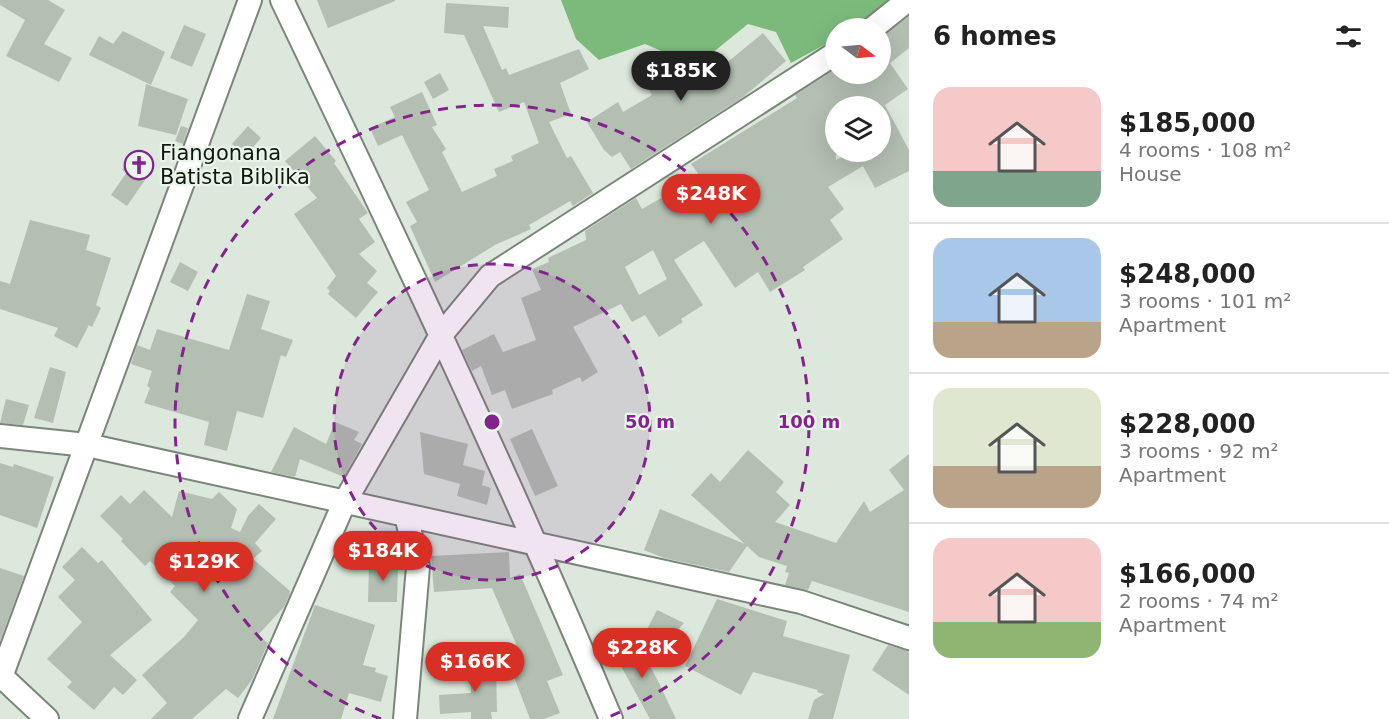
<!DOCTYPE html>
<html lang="en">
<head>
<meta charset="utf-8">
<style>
	:root { --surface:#fff; --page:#f6f6f6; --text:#222; --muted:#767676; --line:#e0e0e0; --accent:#d93025 }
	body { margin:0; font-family:"DejaVu Sans",sans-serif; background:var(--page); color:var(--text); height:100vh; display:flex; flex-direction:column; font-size:22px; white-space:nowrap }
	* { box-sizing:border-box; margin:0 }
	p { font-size:20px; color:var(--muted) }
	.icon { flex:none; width:33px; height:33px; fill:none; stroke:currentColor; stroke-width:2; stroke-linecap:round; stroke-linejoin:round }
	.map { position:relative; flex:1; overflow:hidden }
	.drawer { display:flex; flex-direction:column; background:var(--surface); width:480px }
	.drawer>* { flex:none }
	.needle { width:39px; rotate:106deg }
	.tools { position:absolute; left:825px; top:18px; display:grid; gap:12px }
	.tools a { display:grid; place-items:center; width:66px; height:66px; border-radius:50%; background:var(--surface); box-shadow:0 6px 24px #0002; font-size:30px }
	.price { position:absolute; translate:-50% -51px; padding:0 14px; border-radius:21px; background:var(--accent); color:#fff; font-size:20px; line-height:39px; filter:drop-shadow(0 2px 3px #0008) }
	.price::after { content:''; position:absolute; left:50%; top:36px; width:18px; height:14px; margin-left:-9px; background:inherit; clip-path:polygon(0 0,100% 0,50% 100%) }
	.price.on { background:#222; color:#fff }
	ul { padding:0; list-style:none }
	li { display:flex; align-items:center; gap:18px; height:150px; padding:0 24px }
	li+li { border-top:2px solid var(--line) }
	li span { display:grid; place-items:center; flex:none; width:168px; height:120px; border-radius:18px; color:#555 }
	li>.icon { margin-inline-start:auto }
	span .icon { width:72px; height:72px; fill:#fffc; stroke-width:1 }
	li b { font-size:26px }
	h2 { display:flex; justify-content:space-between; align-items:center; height:72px; padding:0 24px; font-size:26px }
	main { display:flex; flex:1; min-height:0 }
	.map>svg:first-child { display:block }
</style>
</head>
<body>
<main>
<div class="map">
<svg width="909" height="719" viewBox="0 0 909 719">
	<rect width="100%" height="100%" fill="#dbe8db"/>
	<!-- forest -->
	<path fill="#7cba7b" d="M561 0H897C876 17 864 28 836 28L835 39 791 63 776 32 748 24 696 66 645 44 599 60 576 39Z"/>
	<!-- building -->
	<path fill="#b2bfb1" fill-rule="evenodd" d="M0 0H48L65 10 44 44 72 58 59 82 6 56 25 20 0 5Z
		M317 0H395V1L328 28Z
		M446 3 509 7 508 28 483 26 502 70 506 68 509 75 579 49 589 69 560 83 571 114 549 122 567 158 571 156 593 193 573 206 570 201 529 225 531 229 495 245 435 282 410 226 417 222 406 202 429 190 402 135 378 146 370 128 395 117 390 107 422 92 437 125 432 127 446 149 442 152 462 192 497 176 494 169 513 161 511 156 539 143 524 102 499 112 464 35 444 33Z
		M909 16V48L890 63 908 89 885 105 909 150V171L875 188 863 166 828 187 844 209 830 220 843 239 803 267 805 270 770 292 758 272 735 288 704 241 674 260 703 305 681 319 683 322 659 337 645 315 632 322 621 304 573 327 598 372 582 382 580 377 552 390 553 394 512 409 505 390 492 395 481 366 472 371 462 350 494 334 503 352 536 340 521 298 541 290 532 269 549 262 548 258 586 240 585 231 636 198 642 209 700 176 691 164 797 98 795 95 836 69V74H880V39ZM836 106H880V152H851L836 160ZM653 250 667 279 639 295 625 267Z
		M184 25 206 34 192 67 170 58Z
		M123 31 165 52 151 85 89 55 99 36 113 44Z
		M763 33 786 61 743 97 631 169 620 152 612 157 604 150 587 122 618 102 623 112 652 95 638 71 661 55 671 69 683 59 695 75 701 70 707 79Z
		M440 73 449 90 433 99 424 82Z
		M146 84 188 99 176 135 138 126Z
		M181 126 188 128 183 144 175 141Z
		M248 126 261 138 245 156 232 144Z
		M315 136 336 161 334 163 368 213 359 219 375 242 359 254 377 271 367 283 378 292 356 318 328 294 330 291 327 288 336 276 294 214 317 198 285 161Z
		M131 154 154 167 127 206 111 195 127 172 122 170Z
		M30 220 90 235 86 250 111 258 96 305 101 308 92 327 89 325 77 348 54 336 58 328 0 309V281L10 284Z
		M180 262 198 272 188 291 170 282Z
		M247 294 270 301 261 329 293 340 286 357 281 355 263 418 237 411 227 451 204 445 209 422 144 403 150 388 147 386 152 371 131 364 137 345 150 350 157 329 229 350Z
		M50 367 66 372 53 423 34 418Z
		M6 399 29 405 23 425 0 423Z
		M335 422 359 432 354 440 362 444 344 477 300 459 295 477 271 472 294 427 326 444Z
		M532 429 558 486 535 496 510 439Z
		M420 432 468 444 463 465 485 471 482 485 491 488 487 505 457 496 460 484 424 474Z
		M748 450 784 482 776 492 790 505 775 522 836 543 864 501 870 512 904 490 889 470 909 454V612L812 581 808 590 785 585 789 573 785 572 787 566 759 557 747 546 729 572 664 558 644 550 660 509 745 544 691 495 711 473 720 482Z
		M0 463 13 467 14 464 54 477 37 528 0 515Z
		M144 490 172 517 179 491 212 499 219 492 237 509 231 528 240 532 248 516 259 504 276 519 255 543 262 551 253 559 290 591 289 596 284 607 258 635 268 643 252 680 238 698 226 689 192 719H151L167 703 142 675 184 637 198 620 170 592 175 586 150 561 145 566 121 541 123 539 100 516 121 495 130 504Z
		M82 547 98 563 102 560 152 620 110 655 137 680 123 695 114 687 94 710 67 687 72 682 47 659 82 622 58 597 75 580 62 567Z
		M509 552 510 578 520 574 563 675 547 681 560 713 544 719H530L509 664 522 658 492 588 434 592 431 556Z
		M369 563H398L397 602H368Z
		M0 568 24 576 0 641Z
		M717 599 787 621 783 636 850 655 833 719H808L814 700 824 694 817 692 818 690 753 672 741 695 685 666Z
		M315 605 375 625 363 665 376 668 375 672 388 676 381 702 349 693 341 719H273Z
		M657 610 684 623 657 653 639 645Z
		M633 634 658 681 676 719H650L610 646Z
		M888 645 909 651V695L872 670Z
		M471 651 496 669 497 712H491L492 719H471V712L440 714 439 695 471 693Z"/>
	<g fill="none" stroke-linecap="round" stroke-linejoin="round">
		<!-- minor casing -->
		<g stroke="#7b867a" stroke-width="26">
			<path id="minor" d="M282 0C396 238 509 476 611 719
				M873 28 908 0
				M0 436 87 445 801 602 909 638
				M0 675 47 719
				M1 677 250 0
				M250 719 344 503 441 335 490 276 836 53
				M405 719 418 567 406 515"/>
		</g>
		<!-- minor -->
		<use href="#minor" stroke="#fff" stroke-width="22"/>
	</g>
	<!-- distance rings -->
	<circle cx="492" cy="422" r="158" fill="#84238e" fill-opacity=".12"/>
	<g fill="none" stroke="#84238e" stroke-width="3" stroke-dasharray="10 8">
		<circle cx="492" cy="422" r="158"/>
		<path d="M381 719A317 317 0 1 1 603 719"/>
	</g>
	<!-- icons -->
	<defs>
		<g id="church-ring" transform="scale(1.5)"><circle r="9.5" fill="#e8f5e8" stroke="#84238e" stroke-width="1.5"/><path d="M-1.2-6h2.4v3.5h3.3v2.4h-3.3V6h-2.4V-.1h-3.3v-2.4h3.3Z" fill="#84238e"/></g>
	</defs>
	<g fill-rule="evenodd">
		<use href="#church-ring" x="139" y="165"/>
	</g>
	<g text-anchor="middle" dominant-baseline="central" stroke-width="4.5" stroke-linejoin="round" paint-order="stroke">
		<!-- poi labels -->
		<g font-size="21" fill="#121712" stroke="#e8f5e8" text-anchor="start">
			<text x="160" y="153">Fiangonana<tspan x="160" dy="24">Batista Biblika</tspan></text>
		</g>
	</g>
	<circle cx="492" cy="422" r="9" fill="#84238e" stroke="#e8f5e8" stroke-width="3"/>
	<g font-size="18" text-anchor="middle" font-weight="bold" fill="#84238e" stroke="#e8f5e8" stroke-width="4.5" stroke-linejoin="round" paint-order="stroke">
		<text x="650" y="428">50 m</text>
		<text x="809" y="428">100 m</text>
	</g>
</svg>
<div class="tools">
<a><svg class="needle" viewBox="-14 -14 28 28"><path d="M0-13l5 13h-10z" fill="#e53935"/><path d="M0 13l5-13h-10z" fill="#767676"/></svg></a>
<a><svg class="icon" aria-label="layers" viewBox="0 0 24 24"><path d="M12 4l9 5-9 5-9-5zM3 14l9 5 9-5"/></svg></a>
</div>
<b class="price on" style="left:681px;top:102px">$185K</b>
<b class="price" style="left:711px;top:225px">$248K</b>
<b class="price" style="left:383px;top:582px">$184K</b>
<b class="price" style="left:204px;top:593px">$129K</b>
<b class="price" style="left:642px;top:679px">$228K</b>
<b class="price" style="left:475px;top:693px">$166K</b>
</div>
<section class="drawer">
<h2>6 homes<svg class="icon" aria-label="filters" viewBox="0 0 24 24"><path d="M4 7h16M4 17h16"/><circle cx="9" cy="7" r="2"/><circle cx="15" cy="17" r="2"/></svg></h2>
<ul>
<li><span style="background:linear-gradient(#f6c9c9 70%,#7fa58c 0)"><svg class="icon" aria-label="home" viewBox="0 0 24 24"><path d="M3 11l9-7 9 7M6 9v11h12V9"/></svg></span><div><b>$185,000</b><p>4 rooms · 108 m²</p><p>House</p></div></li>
<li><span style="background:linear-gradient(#a9c7e8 70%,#b9a48a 0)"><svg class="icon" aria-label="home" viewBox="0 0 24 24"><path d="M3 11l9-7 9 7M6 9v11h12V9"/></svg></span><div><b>$248,000</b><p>3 rooms · 101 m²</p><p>Apartment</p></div></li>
<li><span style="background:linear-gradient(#dfe7d0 65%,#b9a48a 0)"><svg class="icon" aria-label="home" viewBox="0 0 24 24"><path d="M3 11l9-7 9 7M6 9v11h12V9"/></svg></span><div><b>$228,000</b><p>3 rooms · 92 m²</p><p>Apartment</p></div></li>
<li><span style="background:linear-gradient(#f6c9c9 70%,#8fb573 0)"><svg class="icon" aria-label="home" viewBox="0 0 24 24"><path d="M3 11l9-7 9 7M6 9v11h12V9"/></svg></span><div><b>$166,000</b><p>2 rooms · 74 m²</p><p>Apartment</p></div></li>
</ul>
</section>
</main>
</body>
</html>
